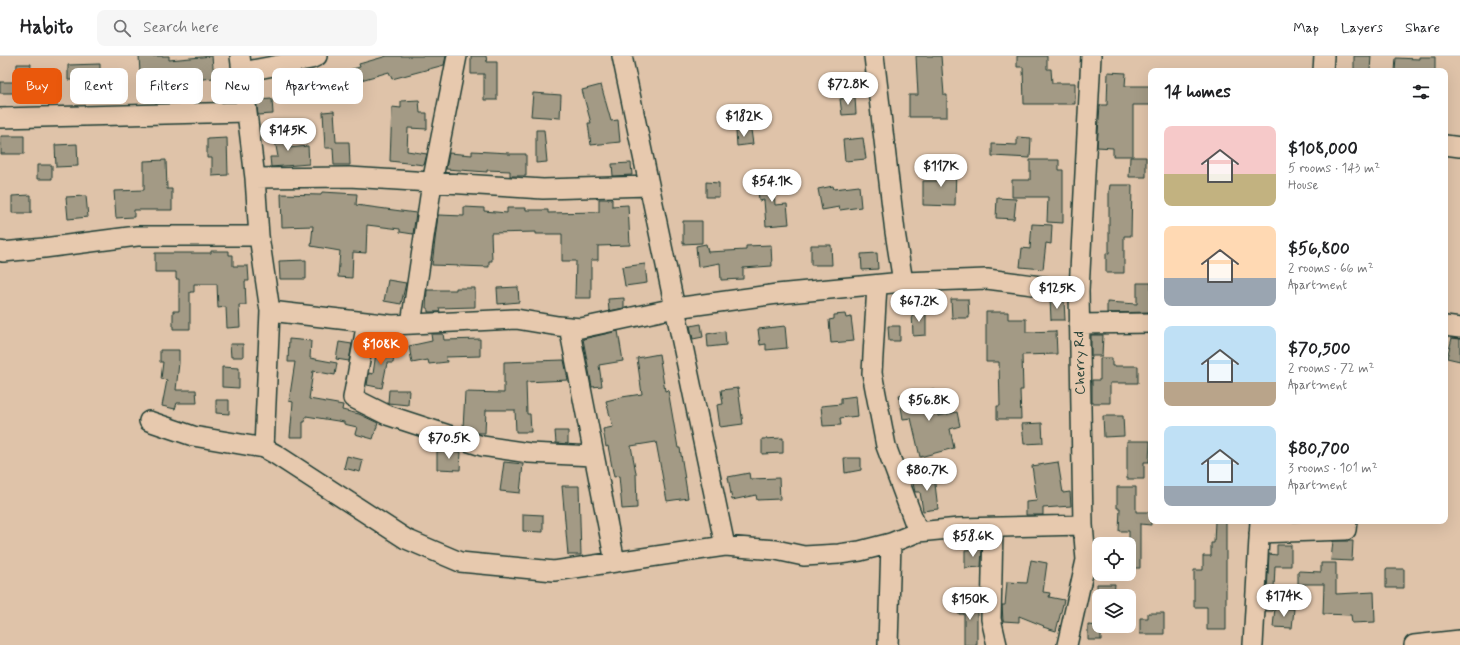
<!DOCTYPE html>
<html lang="en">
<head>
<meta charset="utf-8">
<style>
	:root { --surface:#fff; --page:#f6f6f6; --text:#202124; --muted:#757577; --line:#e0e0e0; --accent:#ea580c }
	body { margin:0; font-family:Mynerve,sans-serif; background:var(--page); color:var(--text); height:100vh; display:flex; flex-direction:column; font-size:15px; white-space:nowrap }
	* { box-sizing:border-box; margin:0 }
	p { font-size:13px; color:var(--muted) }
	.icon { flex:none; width:22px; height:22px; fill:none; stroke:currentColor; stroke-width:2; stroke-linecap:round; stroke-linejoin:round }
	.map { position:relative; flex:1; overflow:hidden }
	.sheet { position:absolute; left:1148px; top:12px; width:300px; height:456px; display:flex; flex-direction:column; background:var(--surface); border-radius:8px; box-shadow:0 4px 16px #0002 }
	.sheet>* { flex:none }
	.banner { position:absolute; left:12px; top:12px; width:380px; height:36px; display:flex; gap:8px }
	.buttons { position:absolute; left:1092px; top:481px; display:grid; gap:8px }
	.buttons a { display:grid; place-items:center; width:44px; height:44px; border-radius:8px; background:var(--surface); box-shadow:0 4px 16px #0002; font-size:20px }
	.price { position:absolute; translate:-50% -34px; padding:0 9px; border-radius:14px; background:#fff; color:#222; font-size:13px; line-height:26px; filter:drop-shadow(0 1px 2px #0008) }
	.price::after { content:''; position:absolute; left:50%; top:24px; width:12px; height:9px; margin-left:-6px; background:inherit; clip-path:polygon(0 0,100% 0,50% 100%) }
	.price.on { background:var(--accent); color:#fff }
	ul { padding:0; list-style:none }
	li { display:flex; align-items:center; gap:12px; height:100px; padding:0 16px }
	li span { display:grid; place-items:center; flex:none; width:112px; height:80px; border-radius:8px; color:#555 }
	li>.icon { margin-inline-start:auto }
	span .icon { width:48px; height:48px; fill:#fffc; stroke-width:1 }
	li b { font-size:17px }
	h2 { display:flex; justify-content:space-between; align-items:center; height:48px; padding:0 16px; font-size:17px }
	.pill { padding:0 14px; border-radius:8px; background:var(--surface); box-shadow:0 4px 16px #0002; font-size:14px; line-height:36px }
	.pill.on { background:var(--accent); color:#fff }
	header { display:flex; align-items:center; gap:24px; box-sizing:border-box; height:56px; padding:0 20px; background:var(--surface); border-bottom:1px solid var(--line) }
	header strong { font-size:19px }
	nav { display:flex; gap:22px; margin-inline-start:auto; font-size:14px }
	.search { width:280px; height:36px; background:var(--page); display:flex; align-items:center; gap:10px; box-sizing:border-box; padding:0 14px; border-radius:8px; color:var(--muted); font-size:15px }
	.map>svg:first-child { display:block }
</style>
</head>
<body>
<header>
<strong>Habito</strong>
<div class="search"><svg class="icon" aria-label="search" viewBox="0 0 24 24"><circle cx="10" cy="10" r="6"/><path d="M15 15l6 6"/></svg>Search here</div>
<nav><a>Map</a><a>Layers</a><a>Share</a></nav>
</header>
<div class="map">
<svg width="1460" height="589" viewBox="0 0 1460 589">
	<rect width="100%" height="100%" fill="#dfc3a9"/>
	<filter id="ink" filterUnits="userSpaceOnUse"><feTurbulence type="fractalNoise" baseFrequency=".025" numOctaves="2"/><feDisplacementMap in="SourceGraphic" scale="8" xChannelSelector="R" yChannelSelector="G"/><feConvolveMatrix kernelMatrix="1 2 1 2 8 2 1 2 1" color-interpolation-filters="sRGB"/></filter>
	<g filter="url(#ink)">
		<!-- building -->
		<path fill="#a39a85" stroke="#1f3d34" d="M139 0H169V4L212 0 214 22 172 26 173 42 155 43 153 16 140 17Z
			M387 0H446L444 9 392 23 389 16 340 30 342 38 325 44 318 22 360 11 359 8Z
			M471 0H486L487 6H497V44H484V18H471Z
			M916 0H941L944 39H947V61H909V39H918Z
			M1017 0H1047V13H1051L1052 27H1075V48H1024L1023 11H1017Z
			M1354 0H1371L1370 15H1354Z
			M1419 1H1435V15H1395L1396 2 1419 3Z
			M17 8H31L30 21H36V37H0V26H16Z
			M100 8V30H83V24H68V9Z
			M1108 16 1126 17 1125 30H1151V49H1133V100H1113V92L1097 91 1100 49H1107Z
			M294 19 299 42 279 46 274 24Z
			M601 29 611 65 618 64 620 86 591 89 588 67H591L582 34Z
			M533 37 561 39 560 62 531 60Z
			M855 41 856 58 842 59 840 43Z
			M272 43 273 58 258 59 256 44Z
			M419 44 420 57H427V73L408 72 407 95 427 98 424 109 390 105 392 51 401 52V45Z
			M334 55 336 86H349L350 109H334L333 92H325L323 56Z
			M286 72 289 92 308 90 309 108 271 111 270 101H278L273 74Z
			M536 74H544L547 106 536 107Z
			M751 74 753 88 737 90 736 75Z
			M1 80H24V98H1Z
			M1017 81 1031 82 1030 102 992 100V88L1017 89Z
			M227 82 228 119 212 120V102H207V83Z
			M863 82 866 103 845 105 843 84Z
			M77 88 78 110 56 111 55 89Z
			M472 95 509 97 508 98H526V120H510V115L487 114V116L446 113 449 97 472 99Z
			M1130 101H1146V121H1129Z
			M166 104 167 133H172V154H134V161L116 162 114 135 144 134V105Z
			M1030 104H1059V114H1063V167L1047 166 1048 141H1012V124H1030Z
			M631 107 632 119 613 120 612 108Z
			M37 109H52V123H37Z
			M940 109H956L955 150 923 149V125H940Z
			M773 121 775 149 787 148 789 168 766 170 764 144 759 145 757 122Z
			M706 126 719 127V141H706Z
			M1110 129H1132L1131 180H1124V217H1106V197H1109V136Z
			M833 130 834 133 859 130 861 151 840 154 839 151 822 154 818 133Z
			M322 136 357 138 356 149 416 157 413 178 400 176V173L367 169 366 197 353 196 352 222 338 221 340 195 311 190 313 170 282 171 281 138 321 139Z
			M31 139V157H12V140Z
			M86 140 88 161 68 163 66 141Z
			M997 142 1016 143 1014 163 996 162Z
			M599 143H612V150L628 149 630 189 598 190V204H591V242H575L576 205H562V178H536V176L491 177 492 205H489V211L432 209 438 159 464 160V151L484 152V155L507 157V152H526V154H548V157L599 156Z
			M683 165H702V187L683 188Z
			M1032 168 1052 169 1051 188 1046 187 1043 213 1020 211 1022 192 1030 193Z
			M706 188 708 196 746 194V190L771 189 772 210 743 212V223L721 224 720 207 698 211 696 190Z
			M811 189H831L832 209H811Z
			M211 195H229V199H233V210H248L249 225H245L246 249H239L240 271 227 272 226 251 218 252 217 228H194V236H190V273H173V255H179V223H176V216H155V197H211Z
			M877 197 878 213 862 214 861 198Z
			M306 204V223H280L279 205Z
			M645 208 647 227 625 230 622 211Z
			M388 224 406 227 401 248 384 245Z
			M1137 227H1151V256L1107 257V246L1137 248Z
			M518 231 519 246 498 248 497 232Z
			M456 232H475V251L439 252 440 256H428V252H426L427 234H456Z
			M624 242V252L609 255 608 243Z
			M951 243H968L969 262H952Z
			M1050 243 1064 244 1065 264H1051Z
			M926 254V279L913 280 912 255Z
			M986 256H1008V263H1026V276L1056 275 1057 298 1022 299 1023 334H1020L1021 363H997V350H1000L999 306H986Z
			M845 258 846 262 851 261 854 285 831 287 829 264 834 263V259Z
			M701 268 703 281 693 283 690 270Z
			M785 270 787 292 766 294V288L760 289 758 273Z
			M888 270H900V285H889Z
			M618 275 623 305 599 309 602 330 592 331 583 283Z
			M725 275 726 289 708 291 707 278Z
			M431 278H443L444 284 480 283V300L446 301 447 306 429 308 428 304 412 307 409 290 432 285Z
			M1091 279H1103L1102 300H1091Z
			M1452 282 1460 283V305L1447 302Z
			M289 283 311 285 310 302 337 307 335 319 313 315 309 343 343 349 342 354 359 358 378 367 373 383 355 378 357 371 344 368V366L306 360 305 366H303V381H290L293 346 289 345 295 306H288Z
			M339 286 352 288 349 305 336 303Z
			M230 288H243V301H231Z
			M377 290 395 292 393 307H387L382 332 367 329 369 317 373 318Z
			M160 294H179V307L176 334H196L197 347H177L175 353 162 350 167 324 161 323 163 306H160Z
			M659 298 665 335 668 334 678 392H680L688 442 667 445 656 386 631 390 636 417 637 452 622 453 619 420 614 421 608 390 606 391 603 373 613 371 606 345 622 341 642 338 637 302Z
			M1100 302H1112V310H1138V327H1110V347H1092V324H1100Z
			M564 304 568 324 526 326 527 358H530L531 376H516L515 354H486L485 377H477L463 372 465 336 504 337V306Z
			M222 311 239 312V332L222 331Z
			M738 332 743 368 720 371 717 349 723 348 721 334Z
			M933 333 938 360 957 356 960 370 950 373 954 392 920 401 911 362 903 363 899 339Z
			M389 334H409L408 349 388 347Z
			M856 340 858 360 840 362 841 369 823 370 821 350 841 348V342Z
			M216 344H229V358L216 357Z
			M1103 360H1123L1124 380 1104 381Z
			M1042 367 1043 387 1024 388 1022 368Z
			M555 375H568V388L556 387Z
			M783 382V397L762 398V383Z
			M1127 385H1150L1149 406H1144V423H1127Z
			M437 395 461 396 460 414 437 413Z
			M347 400 363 404 360 416 344 412Z
			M844 402H861V414L845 417Z
			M504 406 523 408 520 437 500 435Z
			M1058 406 1063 437 1070 436 1071 450 1043 452V459H1026V446L1037 445 1032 410Z
			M749 417 750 423 779 422 780 443 757 444 756 439 732 444 728 421Z
			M934 420 938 453 923 455 920 436H915L912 423Z
			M562 430H579L581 499H568Z
			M1117 431H1136V456H1151V469L1140 468V512H1129V475H1119L1120 452H1117Z
			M523 458 543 459V476L523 475Z
			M1215 465H1226V574H1207V551H1194V514H1203V500H1211V487H1214Z
			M1333 485H1353L1352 505 1331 504Z
			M1277 489H1291V510H1275L1273 555H1266L1269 498 1277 499Z
			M982 493 981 511 965 512V494Z
			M1031 504 1047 507 1043 536 1050 537 1049 541 1064 544 1056 575 1043 571 1044 570 1019 560V566L1003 565 1002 549H1005L1007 526 1027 527Z
			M1321 507H1336V538L1374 536 1375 566 1352 567 1351 559 1323 558 1324 528H1298V515L1321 516Z
			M1386 513H1404V532H1386Z
			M1097 528H1115L1114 540H1097Z
			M959 545H977V589H964V558H959Z
			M1275 552 1294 553 1292 572 1273 571Z
			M1148 557H1164V578H1140V562H1148Z
			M1088 569 1101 570V584H1088Z"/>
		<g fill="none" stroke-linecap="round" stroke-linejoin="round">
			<!-- minor casing -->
			<g stroke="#1f3d34" stroke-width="22">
				<path id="minor" d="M240 0 255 122 259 180 270 255 264 392
					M622 0 725 490
					M874 0 895 176 903 226
					M1323 15 1324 0
					M242 16 311 3 317 0
					M0 62 247 56
					M1445 89 1460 91
					M255 122 349 121 543 133 649 130
					M0 195 3 196 44 192 137 180H259
					M877 229 872 317 886 390 918 476
					M270 255 392 269 516 263 558 270 581 272 675 252 777 238 903 226 987 223 1079 235
					M367 266 353 342 387 359 482 390 529 397 594 400
					M411 268 432 127 457 0
					M1079 268 1151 267
					M1445 270 1460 272
					M569 271 615 506
					M149 365 193 380 264 392 275 398 406 483 460 506 554 515 725 490 776 494 804 500 839 498 860 495 891 487 918 476 959 472 1083 469
					M993 472 991 563 997 589
					M1259 477 1346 474 1347 465
					M888 589 891 487
					M1067 589 1086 504 1083 469 1079 235 1091 0
					M1253 589 1260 465
					M1414 589 1460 584"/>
			</g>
			<!-- minor -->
			<use href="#minor" stroke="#e7c9ae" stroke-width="19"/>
		</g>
	</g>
	<g text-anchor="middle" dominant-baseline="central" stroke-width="4" stroke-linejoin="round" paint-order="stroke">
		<!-- street labels -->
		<g font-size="14" fill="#1f3d34" stroke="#e7c9ae">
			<text transform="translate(1080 307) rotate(-91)">Cherry Rd</text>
		</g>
	</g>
</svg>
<div class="buttons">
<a><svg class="icon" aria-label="locate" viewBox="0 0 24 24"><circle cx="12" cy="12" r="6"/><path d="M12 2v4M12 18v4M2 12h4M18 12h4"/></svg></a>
<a><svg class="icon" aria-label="layers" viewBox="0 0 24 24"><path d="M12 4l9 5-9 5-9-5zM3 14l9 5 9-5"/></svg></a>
</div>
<b class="price" style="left:848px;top:50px">$72.8K</b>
<b class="price" style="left:744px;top:82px">$182K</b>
<b class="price" style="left:288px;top:96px">$145K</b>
<b class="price" style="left:941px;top:132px">$117K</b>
<b class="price" style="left:772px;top:147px">$54.1K</b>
<b class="price" style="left:1057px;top:254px">$125K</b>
<b class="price" style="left:919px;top:267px">$67.2K</b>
<b class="price on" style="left:381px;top:310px">$108K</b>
<b class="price" style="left:929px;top:366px">$56.8K</b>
<b class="price" style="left:449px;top:404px">$70.5K</b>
<b class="price" style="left:927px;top:436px">$80.7K</b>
<b class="price" style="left:973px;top:502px">$58.6K</b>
<b class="price" style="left:1284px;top:562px">$174K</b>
<b class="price" style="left:970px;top:565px">$150K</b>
<div class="banner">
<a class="pill on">Buy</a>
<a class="pill">Rent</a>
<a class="pill">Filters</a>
<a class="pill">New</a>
<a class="pill">Apartment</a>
</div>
<section class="sheet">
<h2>14 homes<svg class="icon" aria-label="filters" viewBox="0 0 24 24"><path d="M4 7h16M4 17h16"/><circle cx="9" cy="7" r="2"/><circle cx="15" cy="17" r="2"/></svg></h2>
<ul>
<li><span style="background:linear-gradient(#f6c9c9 60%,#c2b280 0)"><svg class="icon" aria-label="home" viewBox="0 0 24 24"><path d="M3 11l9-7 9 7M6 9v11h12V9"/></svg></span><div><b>$108,000</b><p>5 rooms · 143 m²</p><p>House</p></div></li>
<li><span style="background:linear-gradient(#ffd9b3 65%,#9aa5b1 0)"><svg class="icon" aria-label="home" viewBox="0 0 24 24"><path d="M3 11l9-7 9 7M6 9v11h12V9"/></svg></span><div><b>$56,800</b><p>2 rooms · 66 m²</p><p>Apartment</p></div></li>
<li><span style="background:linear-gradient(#bfe0f5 70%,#b9a48a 0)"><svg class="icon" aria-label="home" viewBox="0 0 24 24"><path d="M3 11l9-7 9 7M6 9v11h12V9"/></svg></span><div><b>$70,500</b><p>2 rooms · 72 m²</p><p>Apartment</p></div></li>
<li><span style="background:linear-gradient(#bfe0f5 75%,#9aa5b1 0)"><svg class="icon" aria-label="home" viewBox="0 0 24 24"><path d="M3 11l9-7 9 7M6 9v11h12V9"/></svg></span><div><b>$80,700</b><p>3 rooms · 101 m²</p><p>Apartment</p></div></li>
</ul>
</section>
</div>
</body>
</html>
